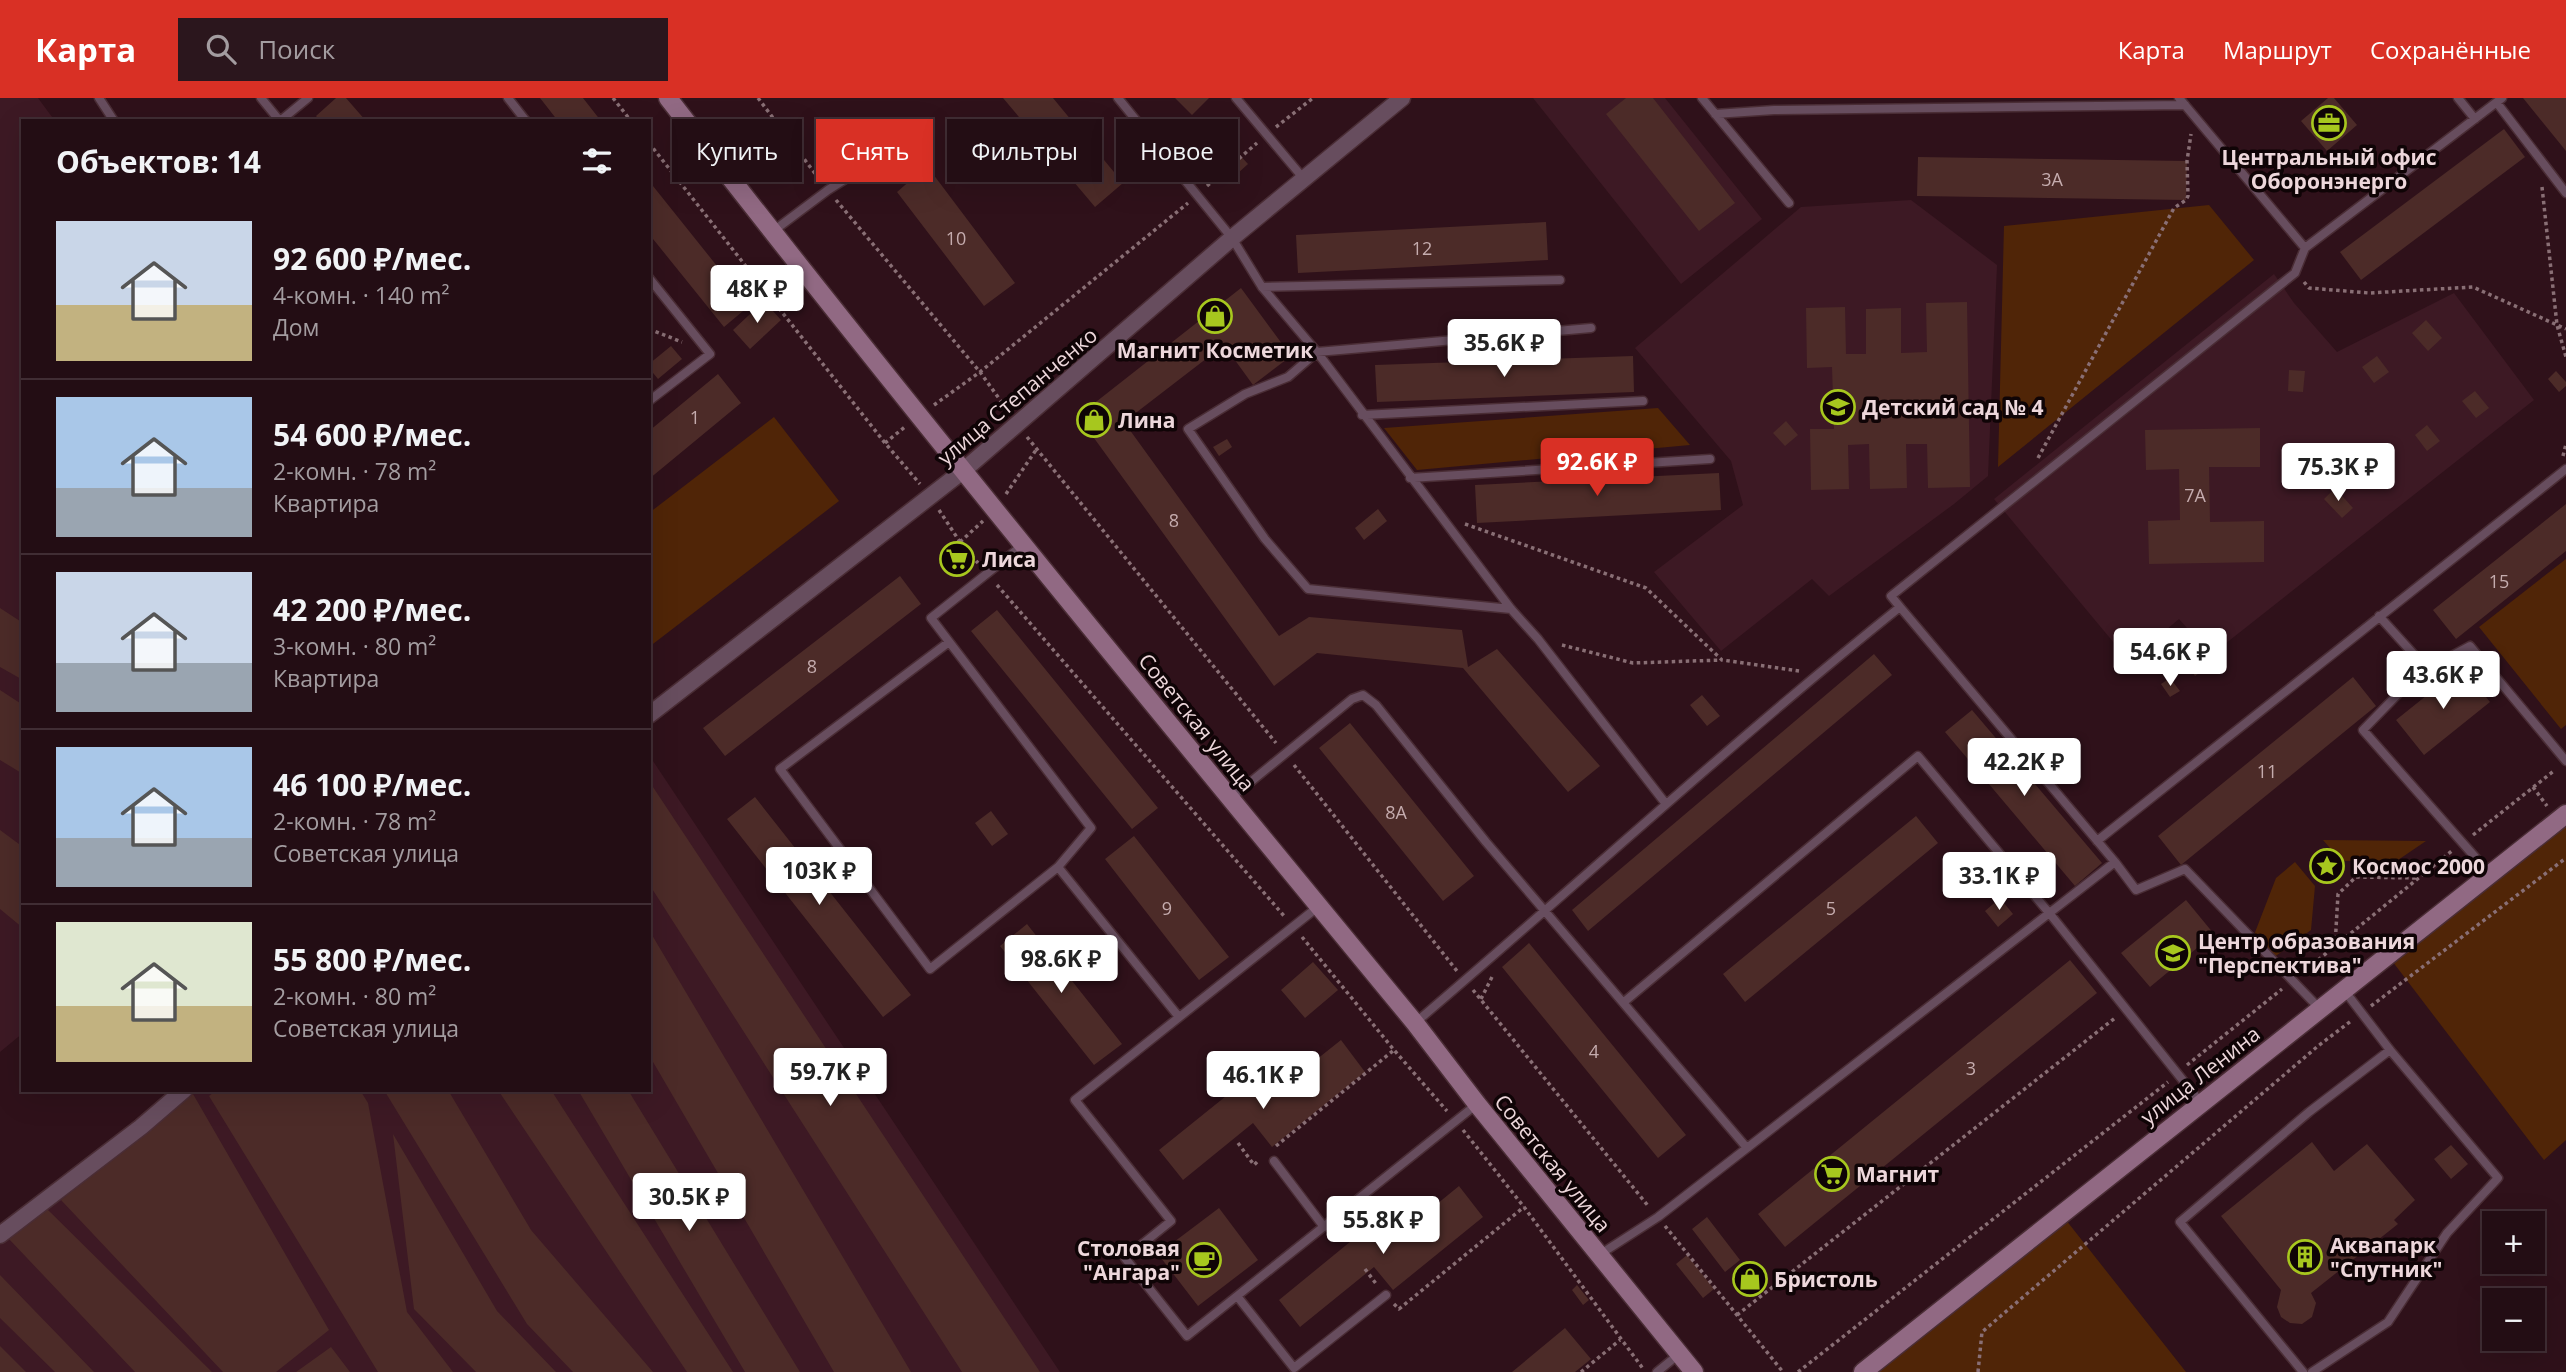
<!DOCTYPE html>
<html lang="ru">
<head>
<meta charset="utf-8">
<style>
	:root { --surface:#230d14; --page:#2b161d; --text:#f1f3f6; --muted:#a39ca0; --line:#402d34; --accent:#d93025 }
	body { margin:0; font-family:"Open Sans",sans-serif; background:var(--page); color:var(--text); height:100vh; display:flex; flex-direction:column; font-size:26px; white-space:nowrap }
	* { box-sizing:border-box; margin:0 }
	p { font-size:23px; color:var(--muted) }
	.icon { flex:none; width:38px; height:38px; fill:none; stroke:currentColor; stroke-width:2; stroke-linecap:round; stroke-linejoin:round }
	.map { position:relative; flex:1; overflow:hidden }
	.drawer { position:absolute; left:21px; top:21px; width:630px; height:973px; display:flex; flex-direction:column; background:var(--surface); border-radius:0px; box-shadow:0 7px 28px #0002,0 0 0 2px var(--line) }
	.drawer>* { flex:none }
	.guide { position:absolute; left:672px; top:21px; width:665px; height:63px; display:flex; gap:14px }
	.controls { position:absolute; left:2482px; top:1113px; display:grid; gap:14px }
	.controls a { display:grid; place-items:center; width:63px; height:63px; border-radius:0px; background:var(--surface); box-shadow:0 7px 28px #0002,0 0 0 2px var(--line); font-size:35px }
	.price { position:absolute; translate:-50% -60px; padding:0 16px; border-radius:7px; background:#fff; color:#222; font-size:23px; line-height:46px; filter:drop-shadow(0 2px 4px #0008) }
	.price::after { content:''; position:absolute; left:50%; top:42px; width:21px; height:16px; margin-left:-10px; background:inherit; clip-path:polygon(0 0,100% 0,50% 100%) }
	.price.current { background:var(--accent); color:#fff }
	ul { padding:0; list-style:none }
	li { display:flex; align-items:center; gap:21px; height:175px; padding:0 35px }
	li+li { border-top:2px solid var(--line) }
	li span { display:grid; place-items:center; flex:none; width:196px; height:140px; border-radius:0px; color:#555 }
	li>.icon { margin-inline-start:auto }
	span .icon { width:84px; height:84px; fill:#fffc; stroke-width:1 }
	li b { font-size:30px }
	h2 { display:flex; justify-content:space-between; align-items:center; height:84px; padding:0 35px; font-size:30px }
	.pill { padding:0 24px; border-radius:0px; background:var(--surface); box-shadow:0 7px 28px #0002,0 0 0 2px var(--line); font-size:24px; line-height:63px }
	.pill.current { background:var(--accent); color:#fff }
	header { display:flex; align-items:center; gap:42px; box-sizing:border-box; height:98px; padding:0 35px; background:var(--accent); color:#fff }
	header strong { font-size:33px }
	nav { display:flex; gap:38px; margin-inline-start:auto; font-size:24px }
	.search { width:490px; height:63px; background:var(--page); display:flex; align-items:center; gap:18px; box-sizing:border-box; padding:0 24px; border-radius:0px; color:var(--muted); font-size:26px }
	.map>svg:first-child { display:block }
</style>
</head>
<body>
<header>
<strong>Карта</strong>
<div class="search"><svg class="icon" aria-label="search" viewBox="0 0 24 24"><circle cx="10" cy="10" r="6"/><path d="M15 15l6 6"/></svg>Поиск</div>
<nav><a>Карта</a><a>Маршрут</a><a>Сохранённые</a></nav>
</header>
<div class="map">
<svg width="2566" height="1274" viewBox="0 0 2566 1274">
	<rect width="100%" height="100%" fill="#2f111a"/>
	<!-- built -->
	<path fill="#3d1924" d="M0 0H38L55 23H23V935L0 954Z
		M1533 0H1665L1762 121 1681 186Z
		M1911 102 1997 167 1988 378 1954 406 1829 498 1812 481 1721 553 1654 474 1743 407 1731 363 1635 250 1801 109Z
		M2274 176 2294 205 2337 254 2454 195 2534 302 2211 557 2179 521 2129 563 1994 401Z
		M649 657 1060 1274H0V1142L186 992H649Z"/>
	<!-- green -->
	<path fill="#502507" d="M2209 107 2254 162 1998 369 2004 128Z
		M1658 310 1690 347 1417 372 1384 330Z
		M774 319 839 403 649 549V415Z
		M2566 461V627L2561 631 2479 529Z
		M2566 718V1042L2544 1062 2386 855Z
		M2323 742 2426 743 2398 762 2341 763Z
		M2295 764 2315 788 2311 832 2273 860 2254 837 2276 780Z
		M2062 1117 2186 1274H1876Z"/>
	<!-- building -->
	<path fill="#4c2b28" d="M336 0H346L366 23H320L316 18Z
		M540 0H583L601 23H558Z
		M1003 0H1053L1123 85 1095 109Z
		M1175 0H1209L1192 17Z
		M1626 0H1653L1735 105 1699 133 1606 16Z
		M2328 0H2334L2357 27 2327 53 2301 23Z
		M2523 0H2566V53Z
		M2504 31 2525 59 2361 182 2340 154Z
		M1236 53 1248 66 1226 86 1214 72Z
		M1918 59 2187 63 2186 102 1917 98Z
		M927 68 1015 185 984 208 897 94Z
		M649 83 749 208 724 229 649 136Z
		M1546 124 1548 162 1298 175 1296 137Z
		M1241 190 1291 258 1253 287 1224 247 1124 324 1279 538 1309 519 1462 532 1468 569 1497 551 1600 668 1568 694 1463 570 1317 555 1274 588 1078 318Z
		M764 203 781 222 750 251 733 232Z
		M1967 204 1970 389 1928 390 1927 346H1906L1907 390 1870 391 1869 346 1848 347 1849 391 1811 392 1810 331H1834L1832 269 1807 270 1806 210 1845 209 1846 256H1866V211L1901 210V255L1927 254 1926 205Z
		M2426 222 2442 240 2428 253 2412 235Z
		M671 248 682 261 658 281 649 270V266Z
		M1633 258 1634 294 1377 304 1375 267Z
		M2377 258 2389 274 2374 285 2362 269Z
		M2289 272 2305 273 2303 294 2288 293Z
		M2556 273 2566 284V288L2559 294 2548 281Z
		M718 276 741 305 649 381V333Z
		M2475 293 2489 310 2476 320 2462 303Z
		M1786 323 1798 337 1785 348 1773 335Z
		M2427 327 2440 343 2427 353 2415 337Z
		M2260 330V369H2209L2210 424 2264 423V464L2149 466 2148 423 2180 422 2179 371 2146 372 2145 332Z
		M1227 341 1232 349 1219 358 1213 349Z
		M2380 358 2394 376 2383 384 2369 366Z
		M1719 375 1721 412 1477 425 1475 387Z
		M2335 390 2353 410 2342 420 2324 401Z
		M2566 406V453L2456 541 2433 512Z
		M1378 411 1387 423 1364 442 1355 430Z
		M957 449 971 466 956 478 942 462Z
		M900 478 921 506 725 658 703 630Z
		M0 510 23 525V582L0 569Z
		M997 512 1158 710 1132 731 971 533Z
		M2198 554 2208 569 2195 578 2185 563Z
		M1874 556 1892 577 1588 833 1572 812Z
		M2462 569 2490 604 2424 657 2396 622Z
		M2353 579 2376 608 2181 767 2158 738Z
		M2170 580 2180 593 2170 599 2161 586Z
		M0 592 23 607V676L0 662Z
		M1702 597 1720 618 1707 628 1690 607Z
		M1972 612 2102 765 2075 788 1945 634Z
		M1350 625 1474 778 1443 803 1319 650Z
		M649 683 1040 1274H962L649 786Z
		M755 699 911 897 883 919 727 721Z
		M991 713 1008 736 992 748 975 725Z
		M1916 718 1938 745 1745 904 1723 876Z
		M0 732 23 749V830L0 811Z
		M1134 738 1229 859 1199 882 1105 761Z
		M2000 800 2013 816 1998 829 1985 813Z
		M2186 802 2214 836 2150 889 2121 855Z
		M1027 826 1122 946 1094 967 1000 848Z
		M649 832 911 1274H834L649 957Z
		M1529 845 1686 1037 1658 1060 1502 869Z
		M2070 862 2097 895 1785 1149 1758 1116Z
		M1313 864 1338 892 1305 920 1281 892Z
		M1341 942 1365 974 1272 1049 1253 1025 1183 1082 1159 1052 1246 982 1263 1004Z
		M217 992H360L368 1005 407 1214 453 1274H378L209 998Z
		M384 992H448L531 1132 653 1274H573L527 1226Z
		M498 992H551L733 1274H687Z
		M578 992H628L800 1274H745Z
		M193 996 329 1232 276 1274H223L61 1102Z
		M393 1036 497 1213 556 1274H476L414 1211Z
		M2312 1044 2334 1073 2367 1046 2415 1102 2394 1122 2398 1126 2311 1195 2316 1205 2312 1219 2302 1226 2290 1225 2281 1219 2277 1209 2281 1192 2221 1118Z
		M2451 1047 2468 1066 2451 1081 2434 1061Z
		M1459 1088 1483 1119 1393 1192 1374 1169 1300 1229 1279 1202 1367 1130 1383 1150Z
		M45 1109 212 1274H135L9 1141Z
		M1219 1110 1258 1162 1198 1208 1158 1156Z
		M1707 1119 1740 1162 1725 1174 1692 1131Z
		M1687 1157 1714 1191 1703 1200 1676 1166Z
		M1750 1166 1764 1184 1751 1195 1736 1177Z
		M0 1177 94 1274H55L0 1220Z
		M1577 1187 1589 1202 1583 1207 1572 1192Z
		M1565 1230 1591 1261 1575 1274H1512Z
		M0 1248 26 1274H0Z
		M331 1249 350 1274H296Z"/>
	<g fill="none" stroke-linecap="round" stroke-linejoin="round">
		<!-- lane casing -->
		<g stroke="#4a2d35" stroke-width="11">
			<path id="lane" d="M99 0 114 23
				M261 0 279 22
				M508 0 526 23
				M1118 0 1232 140 1262 189 1317 254 1511 511 1538 541 1666 706
				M1236 0 1304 81
				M1702 0 1789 105
				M2179 0 2305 150
				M2458 0 2475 21
				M2497 5 2566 95
				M1715 16 1774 12 2185 7
				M280 23 308 0
				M772 134 828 92 869 66 908 65
				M649 180 710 256 649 303
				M1262 189 1560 182
				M1362 317 1643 303
				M1410 380 1710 361
				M1023 447 931 520 1091 730 1058 769 1179 919
				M1900 509 2115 764
				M1511 511 1308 491 1265 441 1188 331 1245 296 1288 279 1317 254 1591 230
				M2379 518 2427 571
				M949 544 780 671 930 871 1058 769
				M1231 700 1352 601 1363 597 1376 607 1486 744 1747 1050 1658 1119 1599 1157
				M2097 743 2566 371
				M2490 776 2363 632 2399 595 2427 571 2470 548 2566 663
				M2344 892 2390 952
				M1624 904 1918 658 2050 816 2201 1005
				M1415 925C1577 787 1734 642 1900 509L1891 498 2295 175 2305 150 2502 0
				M1747 1050 2115 764 2136 792 2185 771 2320 911
				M1274 1063 1324 1129
				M1386 1197 1294 1270 1237 1198 1477 1006
				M1237 1198 1187 1238 1125 1160 1171 1123 1075 1002 1319 808
				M1657 1274 1679 1256
				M2303 1274 2180 1124 2309 1014 2390 952 2498 1080 2447 1135 2388 1224 2312 1274"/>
		</g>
		<!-- street casing -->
		<g stroke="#4a2d35" stroke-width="19">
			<path id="street" d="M649 617 964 372 1232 140 1402 0
				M0 1137 141 1029 184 992"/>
		</g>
		<!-- secondary casing -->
		<g stroke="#4a2d35" stroke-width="21">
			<path id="secondary" d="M668 0C911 313 1163 619 1415 925L1477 1006 1694 1274
				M1863 1274 2566 716"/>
		</g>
		<!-- path -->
		<path stroke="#896f75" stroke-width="3.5" stroke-dasharray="3.5 3.5" stroke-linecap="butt" d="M613 0 631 23
			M758 0 820 82
			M1276 29 1313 0
			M649 45 885 345 920 386
			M1207 88 1257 45
			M2542 89 2557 227 2566 259
			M836 102 980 274 1008 313
			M2304 184 2309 190 2369 195 2473 189 2566 231
			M649 231 682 244
			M934 307 980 274 1188 105
			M1027 339 1276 645
			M885 345 906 328
			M2563 358 2566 346
			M2038 360 2174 110 2186 102 2188 98 2187 63 2191 36
			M1006 396 1036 352
			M939 412 960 444 978 465
			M1465 426 1646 490 1722 562 1799 573
			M960 444 983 423
			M997 487 1285 819
			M1562 547 1633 565 1722 562
			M1294 667 1457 873
			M2533 689 2547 708
			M2473 737 2555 672
			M1302 839 1394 952 1447 1013
			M2335 848 2338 796 2356 779 2417 780
			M2302 875 2453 752
			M1473 892 1649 1109
			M1481 901 1493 877
			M2371 908 2566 760
			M2187 967 2282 891
			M1463 1032 1524 1109 1644 1272
			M1238 1045 1254 1067 1259 1062
			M1276 1048 1394 952
			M1665 1128 1783 1274
			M1365 1171 1377 1187
			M1394 1206 1399 1211 1524 1109
			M1737 1217 2115 920
			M1581 1274 1620 1242
			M1798 1274 2168 984
			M1978 1274 1982 1234 2318 948 2351 923"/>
		<!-- lane -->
		<use href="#lane" stroke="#674d5e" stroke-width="8"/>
		<!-- street -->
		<use href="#street" stroke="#674d5e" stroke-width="16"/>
		<!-- secondary -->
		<use href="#secondary" stroke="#916983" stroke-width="18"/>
	</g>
	<!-- icons -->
	<defs>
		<g id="office-ring" transform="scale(1.75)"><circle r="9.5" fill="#0f0406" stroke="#a7c71e" stroke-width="1.5"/><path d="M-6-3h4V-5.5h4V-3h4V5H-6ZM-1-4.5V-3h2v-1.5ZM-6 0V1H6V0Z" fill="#a7c71e"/></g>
		<g id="shop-ring" transform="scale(1.75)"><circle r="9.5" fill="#0f0406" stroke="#a7c71e" stroke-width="1.5"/><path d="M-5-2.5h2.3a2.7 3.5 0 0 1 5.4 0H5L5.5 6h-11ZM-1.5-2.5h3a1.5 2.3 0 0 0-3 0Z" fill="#a7c71e"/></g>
		<g id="school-ring" transform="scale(1.75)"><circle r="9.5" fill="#0f0406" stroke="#a7c71e" stroke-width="1.5"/><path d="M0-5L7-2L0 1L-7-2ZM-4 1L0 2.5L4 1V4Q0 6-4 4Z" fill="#a7c71e"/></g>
		<g id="supermarket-ring" transform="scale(1.75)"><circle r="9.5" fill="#0f0406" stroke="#a7c71e" stroke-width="1.5"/><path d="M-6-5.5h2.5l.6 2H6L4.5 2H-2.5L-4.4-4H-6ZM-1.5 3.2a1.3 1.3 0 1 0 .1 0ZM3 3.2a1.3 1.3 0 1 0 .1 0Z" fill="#a7c71e"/></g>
		<g id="sight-ring" transform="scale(1.75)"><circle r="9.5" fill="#0f0406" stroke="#a7c71e" stroke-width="1.5"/><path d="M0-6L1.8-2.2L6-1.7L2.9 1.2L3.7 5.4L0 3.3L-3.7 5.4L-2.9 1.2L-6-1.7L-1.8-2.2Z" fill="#a7c71e"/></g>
		<g id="university-ring" transform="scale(1.75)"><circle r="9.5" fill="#0f0406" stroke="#a7c71e" stroke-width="1.5"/><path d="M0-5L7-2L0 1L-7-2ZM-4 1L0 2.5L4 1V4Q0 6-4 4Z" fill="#a7c71e"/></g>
		<g id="building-ring" transform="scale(1.75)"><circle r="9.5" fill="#0f0406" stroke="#a7c71e" stroke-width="1.5"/><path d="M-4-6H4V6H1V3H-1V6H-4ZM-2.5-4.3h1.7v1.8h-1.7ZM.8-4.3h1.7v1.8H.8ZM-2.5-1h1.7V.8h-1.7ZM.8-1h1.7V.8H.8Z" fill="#a7c71e"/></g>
		<g id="cafe-ring" transform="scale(1.75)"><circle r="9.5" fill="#0f0406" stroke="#a7c71e" stroke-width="1.5"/><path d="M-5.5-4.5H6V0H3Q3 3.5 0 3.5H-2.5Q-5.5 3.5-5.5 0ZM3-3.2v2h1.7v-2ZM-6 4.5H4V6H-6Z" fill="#a7c71e"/></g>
	</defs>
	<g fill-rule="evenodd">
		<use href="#office-ring" x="2329" y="25"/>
		<use href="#shop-ring" x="1215" y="218"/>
		<use href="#school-ring" x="1838" y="309"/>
		<use href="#shop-ring" x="1094" y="322"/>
		<use href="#supermarket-ring" x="957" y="461"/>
		<use href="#sight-ring" x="2327" y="768"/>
		<use href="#university-ring" x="2173" y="855"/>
		<use href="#supermarket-ring" x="1832" y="1076"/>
		<use href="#building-ring" x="2305" y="1159"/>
		<use href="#cafe-ring" x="1204" y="1162"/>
		<use href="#shop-ring" x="1750" y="1181"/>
	</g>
	<g text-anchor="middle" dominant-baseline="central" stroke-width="7" stroke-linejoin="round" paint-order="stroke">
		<!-- number labels -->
		<g font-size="18" fill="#c5acae">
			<text x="2052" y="81">3А</text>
			<text x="956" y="140">10</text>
			<text x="1422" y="150">12</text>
			<text x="695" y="319">1</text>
			<text x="2195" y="397">7А</text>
			<text x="1174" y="422">8</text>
			<text x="2499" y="483">15</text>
			<text x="812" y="568">8</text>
			<text x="2267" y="673">11</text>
			<text x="1396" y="714">8А</text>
			<text x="1167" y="810">9</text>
			<text x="1831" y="810">5</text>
			<text x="1594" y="953">4</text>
			<text x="1971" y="970">3</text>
		</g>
		<!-- poi labels -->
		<g font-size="21" font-weight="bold" fill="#edd7db" stroke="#0f0406" text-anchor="start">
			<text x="2329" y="59" text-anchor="middle">Центральный офис<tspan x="2329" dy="24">Оборонэнерго</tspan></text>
			<text x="1215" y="252" text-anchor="middle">Магнит Косметик</text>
			<text x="1862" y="309">Детский сад № 4</text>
			<text x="1118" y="322">Лина</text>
			<text x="982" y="461">Лиса</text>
			<text x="2352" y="768">Космос 2000</text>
			<text x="2198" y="843">Центр образования<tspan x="2198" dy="24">"Перспектива"</tspan></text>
			<text x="1856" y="1076">Магнит</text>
			<text x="2330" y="1147">Аквапарк<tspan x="2330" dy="24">"Спутник"</tspan></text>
			<text x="1180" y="1150" text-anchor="end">Столовая<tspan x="1180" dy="24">"Ангара"</tspan></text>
			<text x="1774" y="1181">Бристоль</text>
		</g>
		<!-- street labels -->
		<g font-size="21" fill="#edd7db" stroke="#0f0406">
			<text transform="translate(1017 298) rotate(-40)">улица Степанченко</text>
			<text transform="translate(1197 624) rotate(51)">Советская улица</text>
			<text transform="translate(2200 977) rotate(-38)">улица Ленина</text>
			<text transform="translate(1553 1065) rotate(51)">Советская улица</text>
		</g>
	</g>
</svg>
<div class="controls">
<a>+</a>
<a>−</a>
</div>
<b class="price" style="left:757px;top:227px">48K ₽</b>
<b class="price" style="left:1504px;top:281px">35.6K ₽</b>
<b class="price current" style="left:1597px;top:400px">92.6K ₽</b>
<b class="price" style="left:2338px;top:405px">75.3K ₽</b>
<b class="price" style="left:2170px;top:590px">54.6K ₽</b>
<b class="price" style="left:2443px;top:613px">43.6K ₽</b>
<b class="price" style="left:2024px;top:700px">42.2K ₽</b>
<b class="price" style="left:819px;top:809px">103K ₽</b>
<b class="price" style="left:1999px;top:814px">33.1K ₽</b>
<b class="price" style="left:1061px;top:897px">98.6K ₽</b>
<b class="price" style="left:830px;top:1010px">59.7K ₽</b>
<b class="price" style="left:1263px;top:1013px">46.1K ₽</b>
<b class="price" style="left:689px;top:1135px">30.5K ₽</b>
<b class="price" style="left:1383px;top:1158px">55.8K ₽</b>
<div class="guide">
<a class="pill">Купить</a>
<a class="pill current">Снять</a>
<a class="pill">Фильтры</a>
<a class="pill">Новое</a>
</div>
<section class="drawer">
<h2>Объектов: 14<svg class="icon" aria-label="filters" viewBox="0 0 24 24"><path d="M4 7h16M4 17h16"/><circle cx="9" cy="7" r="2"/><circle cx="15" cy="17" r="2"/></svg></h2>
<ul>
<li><span style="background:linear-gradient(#c9d6e8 60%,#c2b280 0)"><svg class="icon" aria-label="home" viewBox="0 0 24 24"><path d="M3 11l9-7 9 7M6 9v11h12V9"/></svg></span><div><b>92 600 ₽/мес.</b><p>4-комн. · 140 m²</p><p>Дом</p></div></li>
<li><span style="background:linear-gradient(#a9c7e8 65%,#9aa5b1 0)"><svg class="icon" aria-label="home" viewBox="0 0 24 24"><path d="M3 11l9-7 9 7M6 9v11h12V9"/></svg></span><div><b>54 600 ₽/мес.</b><p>2-комн. · 78 m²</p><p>Квартира</p></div></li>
<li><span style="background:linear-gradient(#c9d6e8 65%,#9aa5b1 0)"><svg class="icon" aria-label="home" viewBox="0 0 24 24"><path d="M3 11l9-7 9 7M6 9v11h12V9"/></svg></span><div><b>42 200 ₽/мес.</b><p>3-комн. · 80 m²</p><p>Квартира</p></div></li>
<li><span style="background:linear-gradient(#a9c7e8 65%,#9aa5b1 0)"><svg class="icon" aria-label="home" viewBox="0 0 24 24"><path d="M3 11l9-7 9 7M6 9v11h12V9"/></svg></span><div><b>46 100 ₽/мес.</b><p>2-комн. · 78 m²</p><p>Советская улица</p></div></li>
<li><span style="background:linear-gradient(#dfe7d0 60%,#c2b280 0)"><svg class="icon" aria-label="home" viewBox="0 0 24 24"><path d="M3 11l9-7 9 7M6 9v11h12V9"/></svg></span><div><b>55 800 ₽/мес.</b><p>2-комн. · 80 m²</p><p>Советская улица</p></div></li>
</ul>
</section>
</div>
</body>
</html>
